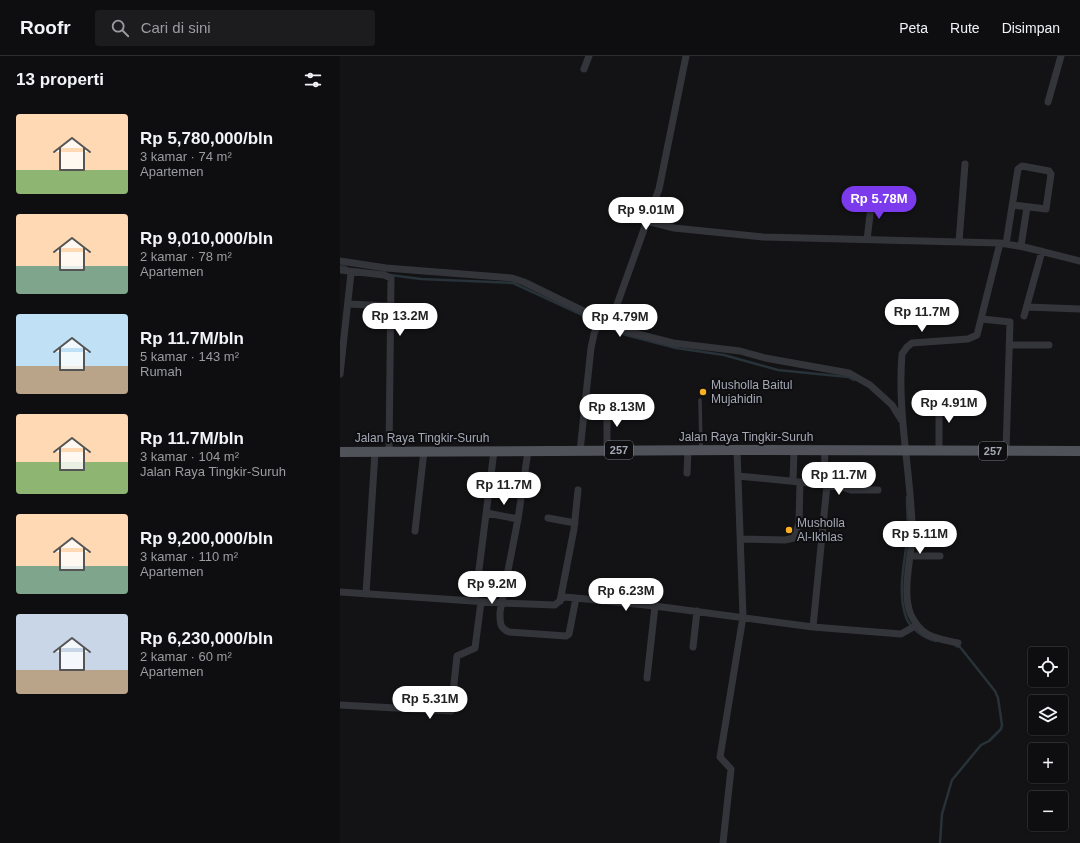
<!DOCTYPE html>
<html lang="id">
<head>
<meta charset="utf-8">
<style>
	:root { --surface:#0e0e10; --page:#1c1c1e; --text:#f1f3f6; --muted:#9b9c9f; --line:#2e2e30; --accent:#7c3aed }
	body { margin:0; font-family:Helvetica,sans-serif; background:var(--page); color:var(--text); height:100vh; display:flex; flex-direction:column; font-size:15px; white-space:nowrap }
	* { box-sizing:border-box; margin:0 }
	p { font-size:13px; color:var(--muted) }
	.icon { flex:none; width:22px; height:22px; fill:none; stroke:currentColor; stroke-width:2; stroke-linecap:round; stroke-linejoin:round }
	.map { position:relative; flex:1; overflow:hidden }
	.panel { display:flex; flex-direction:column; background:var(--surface); width:340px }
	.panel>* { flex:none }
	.buttons { position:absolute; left:688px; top:591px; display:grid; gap:8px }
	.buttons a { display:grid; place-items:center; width:40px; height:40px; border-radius:4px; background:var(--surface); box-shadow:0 1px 3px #0004,0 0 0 1px var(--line); font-size:20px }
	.price { position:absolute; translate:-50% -34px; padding:0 9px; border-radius:14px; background:#fff; color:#222; font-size:13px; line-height:26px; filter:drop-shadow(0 1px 2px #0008) }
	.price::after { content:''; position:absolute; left:50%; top:24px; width:12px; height:9px; margin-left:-6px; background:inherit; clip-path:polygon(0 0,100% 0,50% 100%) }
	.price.current { background:var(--accent); color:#fff }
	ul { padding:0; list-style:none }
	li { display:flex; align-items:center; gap:12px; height:100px; padding:0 16px }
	li span { display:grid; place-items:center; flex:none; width:112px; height:80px; border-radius:4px; color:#555 }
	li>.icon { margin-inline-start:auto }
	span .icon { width:48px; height:48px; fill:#fffc; stroke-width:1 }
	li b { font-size:17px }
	h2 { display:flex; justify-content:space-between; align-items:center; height:48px; padding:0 16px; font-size:17px }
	header { display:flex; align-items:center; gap:24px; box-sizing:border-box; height:56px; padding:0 20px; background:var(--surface); border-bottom:1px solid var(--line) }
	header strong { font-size:19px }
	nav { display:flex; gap:22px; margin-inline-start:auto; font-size:14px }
	.search { width:280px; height:36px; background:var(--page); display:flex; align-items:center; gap:10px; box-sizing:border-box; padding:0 14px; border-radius:4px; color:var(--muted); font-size:15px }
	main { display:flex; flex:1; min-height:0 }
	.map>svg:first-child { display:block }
</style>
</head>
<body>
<header>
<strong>Roofr</strong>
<div class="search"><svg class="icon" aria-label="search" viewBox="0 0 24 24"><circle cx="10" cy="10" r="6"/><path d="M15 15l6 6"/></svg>Cari di sini</div>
<nav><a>Peta</a><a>Rute</a><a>Disimpan</a></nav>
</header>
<main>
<section class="panel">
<h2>13 properti<svg class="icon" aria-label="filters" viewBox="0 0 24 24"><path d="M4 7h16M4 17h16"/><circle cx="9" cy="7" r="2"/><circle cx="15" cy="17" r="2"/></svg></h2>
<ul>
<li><span style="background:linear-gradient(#ffd9b3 70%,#8fb573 0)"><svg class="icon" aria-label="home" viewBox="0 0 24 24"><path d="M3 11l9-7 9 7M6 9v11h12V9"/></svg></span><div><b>Rp 5,780,000/bln</b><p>3 kamar · 74 m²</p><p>Apartemen</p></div></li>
<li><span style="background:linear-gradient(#ffd9b3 65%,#7fa58c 0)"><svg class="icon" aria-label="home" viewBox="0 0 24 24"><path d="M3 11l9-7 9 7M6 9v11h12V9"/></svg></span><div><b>Rp 9,010,000/bln</b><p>2 kamar · 78 m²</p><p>Apartemen</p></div></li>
<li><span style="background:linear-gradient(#bfe0f5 65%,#b9a48a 0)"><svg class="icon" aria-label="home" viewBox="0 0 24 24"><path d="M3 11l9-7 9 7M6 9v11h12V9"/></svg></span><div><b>Rp 11.7M/bln</b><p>5 kamar · 143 m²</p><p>Rumah</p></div></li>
<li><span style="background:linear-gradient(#ffd9b3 60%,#8fb573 0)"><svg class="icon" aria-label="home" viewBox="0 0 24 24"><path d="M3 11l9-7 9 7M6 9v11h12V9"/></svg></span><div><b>Rp 11.7M/bln</b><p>3 kamar · 104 m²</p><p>Jalan Raya Tingkir-Suruh</p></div></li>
<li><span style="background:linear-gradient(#ffd9b3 65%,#7fa58c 0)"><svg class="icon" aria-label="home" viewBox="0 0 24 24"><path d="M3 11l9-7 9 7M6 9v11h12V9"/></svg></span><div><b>Rp 9,200,000/bln</b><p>3 kamar · 110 m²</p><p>Apartemen</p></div></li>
<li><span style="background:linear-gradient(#c9d6e8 70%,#b9a48a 0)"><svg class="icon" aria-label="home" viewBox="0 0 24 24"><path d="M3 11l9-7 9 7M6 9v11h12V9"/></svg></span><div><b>Rp 6,230,000/bln</b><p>2 kamar · 60 m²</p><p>Apartemen</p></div></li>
</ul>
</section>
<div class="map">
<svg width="740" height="787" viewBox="0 0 740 787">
	<rect width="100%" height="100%" fill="#131315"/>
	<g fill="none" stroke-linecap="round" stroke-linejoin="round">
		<!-- stream -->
		<path stroke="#283239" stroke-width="2.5" d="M0 210 6 211
			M50 219 81 223 173 227 286 279 336 292 384 299 438 314 508 321 514 324
			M567 441C567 452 568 463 568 475 566 501 557 532 565 558 568 571 583 582 596 585
			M600 787 602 758 612 724 641 689 649 685 661 673 662 669 658 642 655 635 620 591 616 590"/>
		<!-- lane -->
		<path stroke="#34353a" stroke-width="3.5" d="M360 344 361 393"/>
		<!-- street -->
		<path stroke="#34353a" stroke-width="7" d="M346 0 319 133 307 165 334 172 423 181 660 187 684 191 740 205
			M244 13 249 0
			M708 46 721 0
			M527 184 532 142
			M619 186 625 108
			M666 188 678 113 682 110 709 115 711 118 706 153 673 149
			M681 190 687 151
			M0 205 46 212 172 222 184 226 270 268 290 276 333 287 400 295 425 302 509 317 530 329 552 349 562 365
			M0 214 44 219 51 222 49 396
			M8 248 51 250
			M687 251 740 253
			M684 260 702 195
			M642 263 670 266 666 395
			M270 268 307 165
			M669 289H709
			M0 318 11 217
			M267 349V394
			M599 394V341
			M188 395 178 463 160 556C160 565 159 572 169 576L226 580 229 578 236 542
			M240 395 251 292 254 278 260 263
			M347 417 348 394
			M398 420 460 426 459 467 454 482 445 484 401 483
			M453 425 454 394
			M460 426 502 431 511 434H538
			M147 457 178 463
			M208 462 235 467
			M75 475 84 395
			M571 500H600
			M0 536 162 547 215 549 224 541 236 542 315 550 473 571 561 578 577 569
			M26 538 35 396
			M135 545 154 395
			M220 545 234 473 238 434
			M473 571 487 429 484 422 485 394
			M618 587C596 582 582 582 571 559 562 539 570 505 572 484 573 469 571 453 570 438 566 392 558 345 562 298L567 291 572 287 628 283 637 279 660 187
			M353 591 357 555
			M307 622 315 550
			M0 649 111 655 117 600 135 592 141 546
			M383 787 391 713 380 701 403 561 397 394"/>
		<!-- primary -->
		<path stroke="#4f5259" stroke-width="10" d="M0 396 397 394 740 395"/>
	</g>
	<!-- markers -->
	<g fill="#fbaf24" stroke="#0e0e10" stroke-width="1.5">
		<circle cx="363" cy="336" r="4"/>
		<circle cx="449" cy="474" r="4"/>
	</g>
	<g text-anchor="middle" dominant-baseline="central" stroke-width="4" stroke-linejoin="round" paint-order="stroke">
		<!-- shield labels -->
		<g fill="#0e0e10" stroke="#777a84" stroke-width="1">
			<rect x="265" y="385" width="28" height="18" rx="3"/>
			<rect x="639" y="386" width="28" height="18" rx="3"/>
		</g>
		<g font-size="11" font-weight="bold" fill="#a4a9b6">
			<text x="279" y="394">257</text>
			<text x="653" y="395">257</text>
		</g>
		<!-- poi labels -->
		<g font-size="12" fill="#a4a9b6" stroke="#0e0e10" text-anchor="start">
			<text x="371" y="329">Musholla Baitul<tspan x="371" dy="14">Mujahidin</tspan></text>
			<text x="457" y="467">Musholla<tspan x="457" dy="14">Al-Ikhlas</tspan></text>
		</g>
		<!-- street labels -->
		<g font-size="12" fill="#a4a9b6" stroke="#0e0e10">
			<text x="406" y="381">Jalan Raya Tingkir-Suruh</text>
			<text x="82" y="382">Jalan Raya Tingkir-Suruh</text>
		</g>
	</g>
</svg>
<div class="buttons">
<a><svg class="icon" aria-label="locate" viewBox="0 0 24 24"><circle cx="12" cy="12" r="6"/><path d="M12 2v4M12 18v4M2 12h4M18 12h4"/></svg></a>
<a><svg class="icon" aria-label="layers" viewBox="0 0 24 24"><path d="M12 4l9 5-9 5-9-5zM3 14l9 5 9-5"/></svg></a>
<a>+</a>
<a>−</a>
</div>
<b class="price current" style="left:539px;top:164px">Rp 5.78M</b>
<b class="price" style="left:306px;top:175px">Rp 9.01M</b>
<b class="price" style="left:582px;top:277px">Rp 11.7M</b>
<b class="price" style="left:60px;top:281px">Rp 13.2M</b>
<b class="price" style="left:280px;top:282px">Rp 4.79M</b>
<b class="price" style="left:609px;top:368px">Rp 4.91M</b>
<b class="price" style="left:277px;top:372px">Rp 8.13M</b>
<b class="price" style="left:499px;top:440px">Rp 11.7M</b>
<b class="price" style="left:164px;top:450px">Rp 11.7M</b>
<b class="price" style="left:580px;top:499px">Rp 5.11M</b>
<b class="price" style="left:152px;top:549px">Rp 9.2M</b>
<b class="price" style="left:286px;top:556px">Rp 6.23M</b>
<b class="price" style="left:90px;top:664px">Rp 5.31M</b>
</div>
</main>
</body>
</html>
